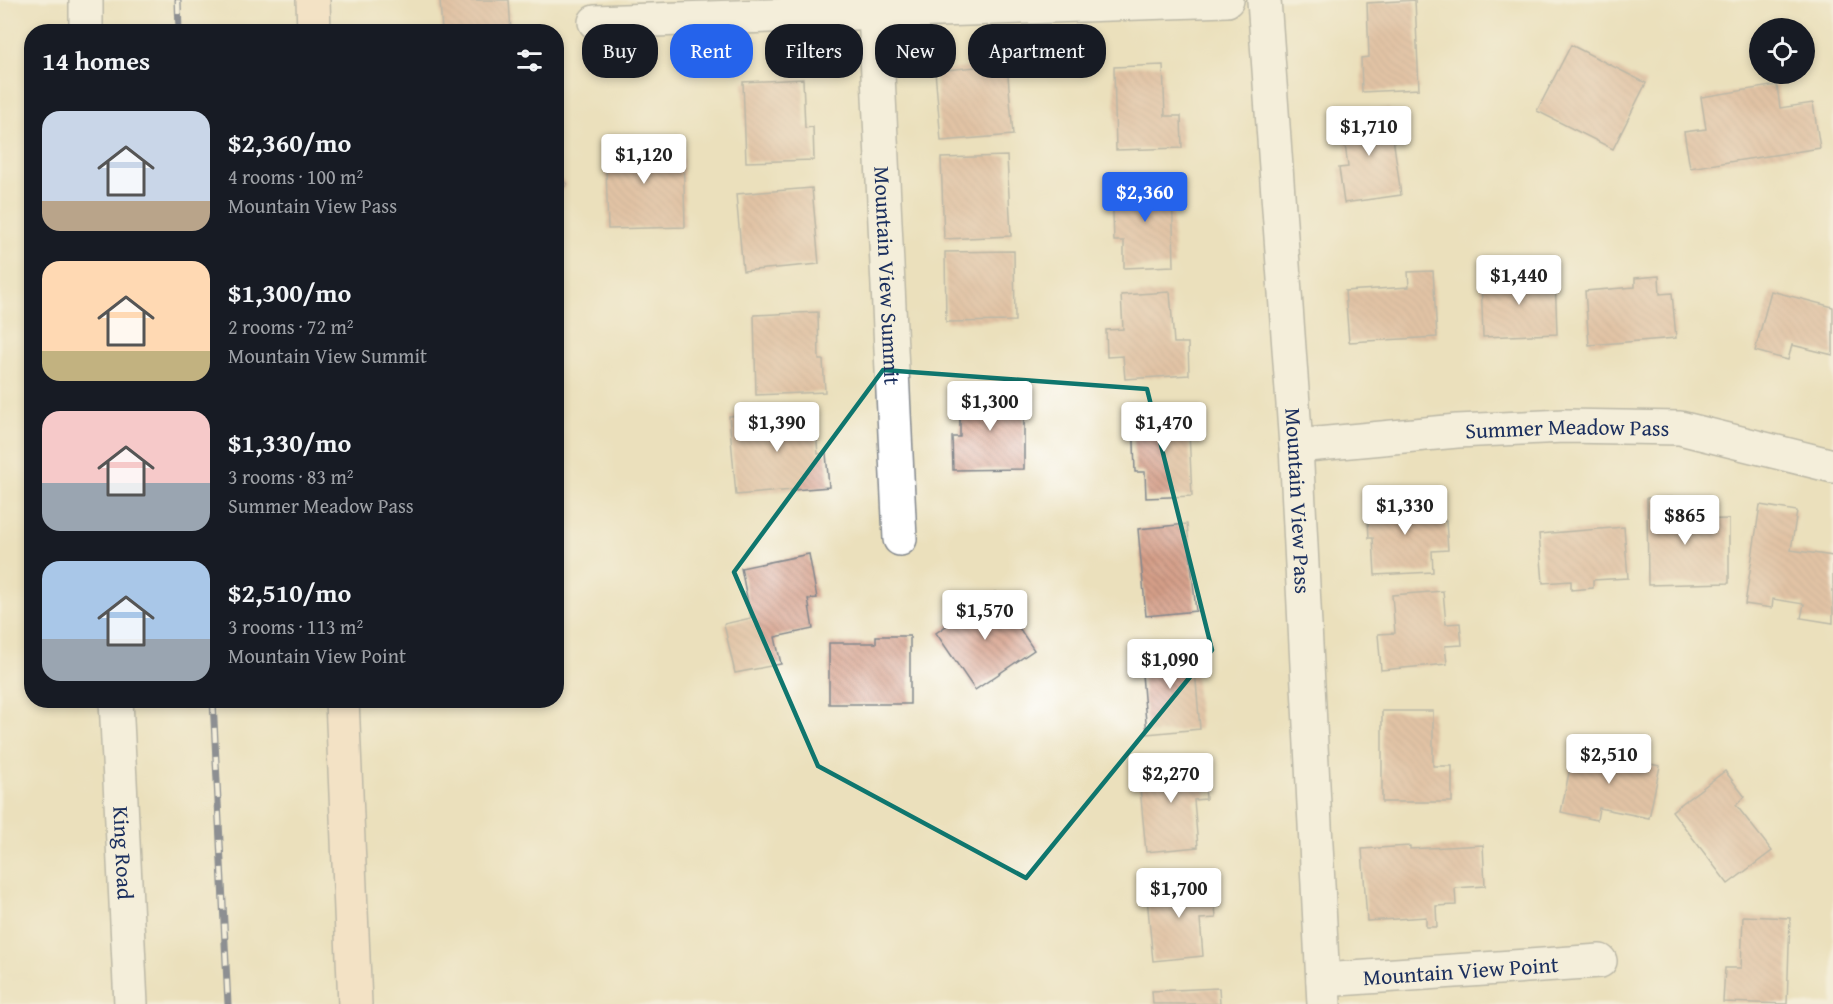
<!DOCTYPE html>
<html lang="en">
<head>
<meta charset="utf-8">
<style>
	:root { --surface:#171b24; --page:#242831; --text:#f1f3f6; --muted:#9ea1a6; --accent:#2563eb }
	body { margin:0; font-family:"Gentium Book Plus",serif; background:var(--page); color:var(--text); height:100vh; display:flex; flex-direction:column; font-size:22px; white-space:nowrap }
	* { box-sizing:border-box; margin:0 }
	p { font-size:20px; color:var(--muted) }
	.icon { flex:none; width:33px; height:33px; fill:none; stroke:currentColor; stroke-width:2; stroke-linecap:round; stroke-linejoin:round }
	.map { position:relative; flex:1; overflow:hidden }
	.sheet { position:absolute; left:24px; top:24px; width:540px; height:684px; display:flex; flex-direction:column; background:var(--surface); border-radius:24px; box-shadow:0 3px 9px #0003 }
	.sheet>* { flex:none }
	.banner { position:absolute; left:582px; top:24px; width:570px; height:54px; display:flex; gap:12px }
	.fabs { position:absolute; left:1749px; top:18px; display:grid; gap:12px }
	.fabs a { display:grid; place-items:center; width:66px; height:66px; border-radius:50%; background:var(--surface); box-shadow:0 3px 9px #0003; font-size:30px }
	.price { position:absolute; translate:-50% -51px; padding:0 14px; border-radius:6px; background:#fff; color:#222; font-size:20px; line-height:39px; filter:drop-shadow(0 2px 3px #0008) }
	.price::after { content:''; position:absolute; left:50%; top:36px; width:18px; height:14px; margin-left:-9px; background:inherit; clip-path:polygon(0 0,100% 0,50% 100%) }
	.price.selected { background:var(--accent); color:#fff }
	ul { padding:0; list-style:none }
	li { display:flex; align-items:center; gap:18px; height:150px; padding:0 18px }
	li span { display:grid; place-items:center; flex:none; width:168px; height:120px; border-radius:18px; color:#555 }
	li>.icon { margin-inline-start:auto }
	span .icon { width:72px; height:72px; fill:#fffc; stroke-width:1 }
	li b { font-size:26px }
	h2 { display:flex; justify-content:space-between; align-items:center; height:72px; padding:0 18px; font-size:26px }
	.chip { padding:0 21px; border-radius:24px; background:var(--surface); box-shadow:0 3px 9px #0003; font-size:21px; line-height:54px }
	.chip.selected { background:var(--accent); color:#fff }
	.map>svg:first-child { display:block }
</style>
</head>
<body>
<div class="map">
<svg width="1833" height="1004" viewBox="0 0 1833 1004">
	<defs>
		<pattern id="building-back-hatch" width="6" height="6" patternUnits="userSpaceOnUse" patternTransform="scale(1.5)"><rect width="6" height="6" fill="#d59f88"/><path d="M-1 5l2 2M0 0l6 6M5-1l2 2" fill="none" stroke="#ac8272"/></pattern>
	</defs>
	<rect width="100%" height="100%" fill="#fff"/>
	<filter id="ink" filterUnits="userSpaceOnUse"><feTurbulence type="fractalNoise" baseFrequency=".0167" numOctaves="2"/><feDisplacementMap in="SourceGraphic" scale="12" xChannelSelector="R" yChannelSelector="G"/><feConvolveMatrix kernelMatrix="1 2 1 2 8 2 1 2 1" color-interpolation-filters="sRGB"/></filter>
	<filter id="wash" filterUnits="userSpaceOnUse"><feTurbulence type="fractalNoise" baseFrequency=".008" numOctaves="4" result="noise"/><feDisplacementMap in="SourceGraphic" scale="24" xChannelSelector="R" yChannelSelector="G"/><feGaussianBlur stdDeviation="1.35" result="paint"/><feColorMatrix in="noise" values="0 0 0 0 0 0 0 0 0 0 0 0 0 0 0 0 0 1.4 0 .05"/><feComposite in="paint" operator="in"/></filter>
	<g filter="url(#wash)">
		<rect width="100%" height="100%" fill="#ebe0bc"/>
		<g id="blocks">
			<!-- building -->
			<path fill="url(#building-back-hatch)" d="M440 0H509L511 32H442Z
				M1415 0 1419 89 1362 92 1361 58 1369 57 1367 3Z
				M1571 45 1646 83 1613 149 1537 111Z
				M1007 64 1013 135 941 141 935 71Z
				M1163 65 1165 116H1181L1182 148 1116 150 1114 67Z
				M803 79 805 128 813 127 814 160 746 162 743 82Z
				M1777 85 1780 108 1813 103 1820 148 1690 168 1684 132 1706 129 1701 97Z
				M1389 108 1401 195 1344 203 1339 168 1348 167 1341 114Z
				M641 136V147L683 146 685 227 608 229 605 137Z
				M1007 156 1011 236 944 239 941 158Z
				M556 176 567 184 556 197Z
				M1172 182 1174 266 1124 268V241H1114L1112 184Z
				M812 188 819 264 743 271 736 194Z
				M1014 251 1015 321 946 322 945 252Z
				M1433 271 1437 337 1349 342 1345 291 1409 287 1408 272Z
				M1555 274 1557 334 1483 337 1481 277Z
				M1659 276 1660 294 1672 293 1676 338 1589 345 1585 291 1635 287V278Z
				M1771 291 1833 307V355L1792 345 1788 360 1755 351Z
				M1170 292 1174 343H1188L1189 375 1125 379 1123 356 1107 357 1106 330 1123 329 1121 295Z
				M818 312 819 360H823L825 392 756 395 754 315Z
				M960 392H1024V469L953 470 952 437H960Z
				M814 409 818 454 826 453 829 487 736 495 729 416Z
				M1188 411 1192 496 1146 498 1145 472H1135L1133 414Z
				M1681 497V520L1729 519V583L1648 585 1647 498Z
				M1429 499 1431 522 1446 521 1448 550 1432 551 1433 572 1375 575 1373 538H1369L1367 502Z
				M1760 505 1797 511 1791 550 1833 556V623L1801 618 1804 604 1773 599 1772 608 1745 604Z
				M1187 524 1196 611 1146 616 1138 529Z
				M1624 527 1628 578 1593 580V588L1571 590V581L1543 583 1539 534Z
				M809 554 817 598 808 599 813 629 775 637 781 664 735 673 724 624 751 618 741 568Z
				M1443 591 1446 624 1460 623 1462 645 1445 646 1447 664 1381 670 1378 634 1395 633 1392 595Z
				M995 592 1034 650 975 690 936 633Z
				M876 636H910V704H829V643H876Z
				M1193 646 1200 729 1147 734 1140 650Z
				M1382 711H1433V766H1452V802H1382Z
				M1574 748 1660 766 1649 818 1599 808 1597 820 1561 812Z
				M1203 760 1206 799 1194 800 1198 847 1146 852 1138 766Z
				M1725 771 1745 797 1736 805 1772 851 1728 884 1672 811Z
				M1483 845 1485 886 1455 888 1456 905 1436 906 1437 927H1426V917L1367 921 1362 849 1410 846V849Z
				M1213 881 1216 918 1200 919 1203 956 1153 961 1146 887Z
				M1743 916 1790 918 1787 1004 1723 1002 1725 968H1741Z
				M1219 988 1220 1004H1153L1152 991Z"/>
		</g>
	</g>
	<g filter="url(#ink)">
		<use href="#blocks" fill-opacity="0" stroke="#83888d" stroke-width="1.5"/>
		<g fill="none" stroke-linecap="round" stroke-linejoin="round">
			<!-- minor casing -->
			<g stroke="#83888d" stroke-width="36">
				<g id="minor">
					<path d="M86 0V32"/>
					<path id="s1" d="M1264 0 1296 446 1324 1004"/>
					<path id="s2" d="M875 12 900 539"/>
					<path d="M595 22 1227 0"/>
					<path id="s3" d="M1296 446 1457 431 1564 426 1680 428 1833 466"/>
					<path id="s4" d="M116 700 131 1004"/>
					<path id="s5" d="M1323 980 1600 961"/>
				</g>
			</g>
			<!-- secondary casing -->
			<g stroke="#83888d" stroke-width="36">
				<path id="secondary" d="M313 0 314 32
					M342 700 355 1004"/>
			</g>
			<!-- minor -->
			<use href="#minor" stroke="#fff" stroke-width="33"/>
			<!-- secondary -->
			<use href="#secondary" stroke="#fde4d1" stroke-width="33"/>
			<!-- rail casing -->
			<g stroke="#1b2f5e" stroke-width="7">
				<path id="rail" d="M178 0 179 32
					M213 700 228 1004"/>
			</g>
			<!-- rail -->
			<use href="#rail" stroke="#fff" stroke-width="4.5" stroke-dasharray="14" stroke-linecap="butt"/>
		</g>
	</g>
	<!-- marked area -->
	<path d="M0 0H1833V1004H0ZM883 370 1147 389 1212 650 1026 878 818 766 734 572Z" fill="#ebe0bc" fill-opacity=".55" fill-rule="evenodd"/>
	<path fill="none" stroke="#0f766e" stroke-width="4.5" stroke-linejoin="round" d="M883 370 1147 389 1212 650 1026 878 818 766 734 572Z"/>
	<g text-anchor="middle" dominant-baseline="central" stroke-width="5" stroke-linejoin="round" paint-order="stroke">
		<!-- street labels -->
		<g font-size="22" fill="#1b2f5e" stroke="#fff">
			<text stroke="none"><textPath href="#s2" startOffset="264">Mountain View Summit</textPath></text>
			<text stroke="none"><textPath href="#s3" startOffset="272">Summer Meadow Pass</textPath></text>
			<text stroke="none"><textPath href="#s1" startOffset="502">Mountain View Pass</textPath></text>
			<text stroke="none"><textPath href="#s4" startOffset="153">King Road</textPath></text>
			<text stroke="none"><textPath href="#s5" startOffset="138">Mountain View Point</textPath></text>
		</g>
	</g>
</svg>
<div class="fabs">
<a><svg class="icon" aria-label="locate" viewBox="0 0 24 24"><circle cx="12" cy="12" r="6"/><path d="M12 2v4M12 18v4M2 12h4M18 12h4"/></svg></a>
</div>
<b class="price" style="left:1369px;top:157px">$1,710</b>
<b class="price" style="left:644px;top:185px">$1,120</b>
<b class="price selected" style="left:1145px;top:223px">$2,360</b>
<b class="price" style="left:1519px;top:306px">$1,440</b>
<b class="price" style="left:990px;top:432px">$1,300</b>
<b class="price" style="left:777px;top:453px">$1,390</b>
<b class="price" style="left:1164px;top:453px">$1,470</b>
<b class="price" style="left:1405px;top:536px">$1,330</b>
<b class="price" style="left:1685px;top:546px">$865</b>
<b class="price" style="left:985px;top:641px">$1,570</b>
<b class="price" style="left:1170px;top:690px">$1,090</b>
<b class="price" style="left:1609px;top:785px">$2,510</b>
<b class="price" style="left:1171px;top:804px">$2,270</b>
<b class="price" style="left:1179px;top:919px">$1,700</b>
<div class="banner">
<a class="chip">Buy</a>
<a class="chip selected">Rent</a>
<a class="chip">Filters</a>
<a class="chip">New</a>
<a class="chip">Apartment</a>
</div>
<section class="sheet">
<h2>14 homes<svg class="icon" aria-label="filters" viewBox="0 0 24 24"><path d="M4 7h16M4 17h16"/><circle cx="9" cy="7" r="2"/><circle cx="15" cy="17" r="2"/></svg></h2>
<ul>
<li><span style="background:linear-gradient(#c9d6e8 75%,#b9a48a 0)"><svg class="icon" aria-label="home" viewBox="0 0 24 24"><path d="M3 11l9-7 9 7M6 9v11h12V9"/></svg></span><div><b>$2,360/mo</b><p>4 rooms · 100 m²</p><p>Mountain View Pass</p></div></li>
<li><span style="background:linear-gradient(#ffd9b3 75%,#c2b280 0)"><svg class="icon" aria-label="home" viewBox="0 0 24 24"><path d="M3 11l9-7 9 7M6 9v11h12V9"/></svg></span><div><b>$1,300/mo</b><p>2 rooms · 72 m²</p><p>Mountain View Summit</p></div></li>
<li><span style="background:linear-gradient(#f6c9c9 60%,#9aa5b1 0)"><svg class="icon" aria-label="home" viewBox="0 0 24 24"><path d="M3 11l9-7 9 7M6 9v11h12V9"/></svg></span><div><b>$1,330/mo</b><p>3 rooms · 83 m²</p><p>Summer Meadow Pass</p></div></li>
<li><span style="background:linear-gradient(#a9c7e8 65%,#9aa5b1 0)"><svg class="icon" aria-label="home" viewBox="0 0 24 24"><path d="M3 11l9-7 9 7M6 9v11h12V9"/></svg></span><div><b>$2,510/mo</b><p>3 rooms · 113 m²</p><p>Mountain View Point</p></div></li>
</ul>
</section>
</div>
</body>
</html>
